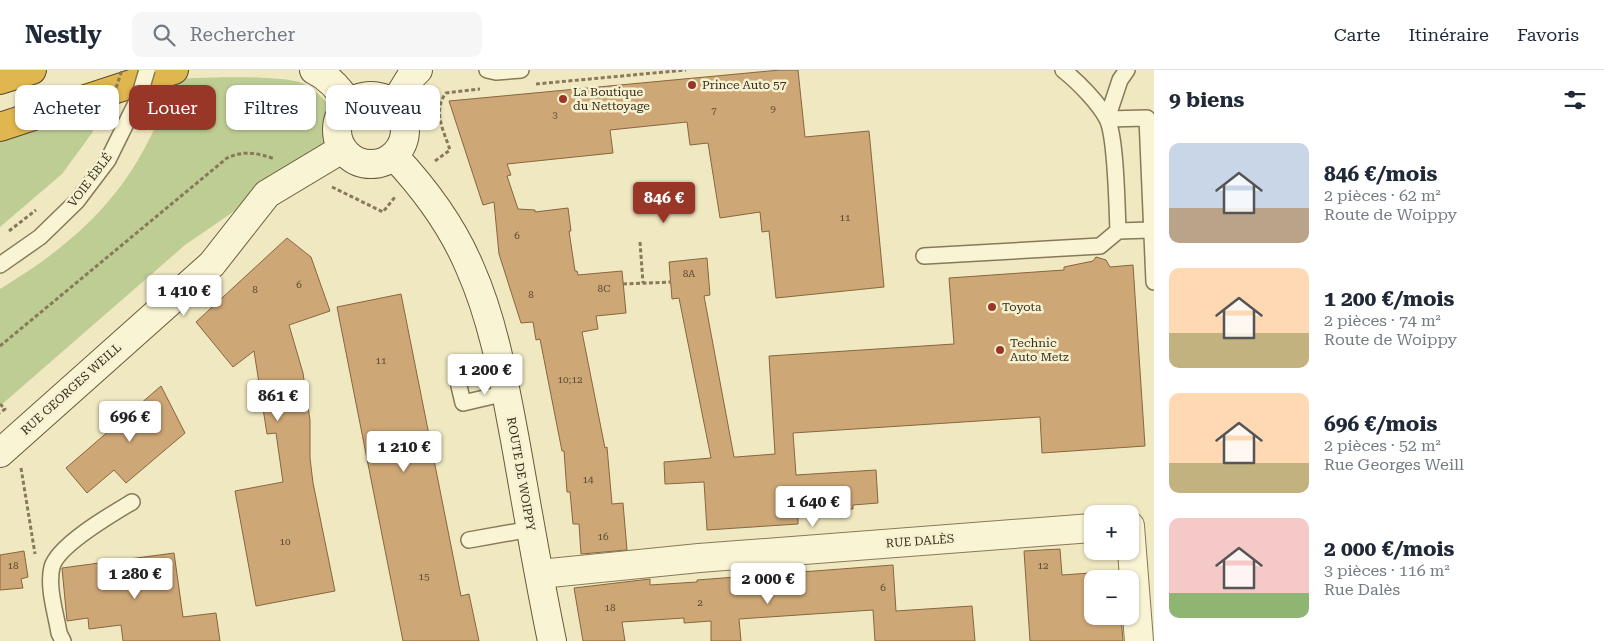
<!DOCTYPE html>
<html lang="fr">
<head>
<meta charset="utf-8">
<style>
	:root { --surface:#fff; --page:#f6f6f7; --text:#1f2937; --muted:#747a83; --line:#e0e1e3; --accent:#983727 }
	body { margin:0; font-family:"Roboto Serif",serif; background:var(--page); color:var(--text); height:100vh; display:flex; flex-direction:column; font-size:19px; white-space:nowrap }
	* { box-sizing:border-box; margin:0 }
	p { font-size:16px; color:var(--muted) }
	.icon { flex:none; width:28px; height:28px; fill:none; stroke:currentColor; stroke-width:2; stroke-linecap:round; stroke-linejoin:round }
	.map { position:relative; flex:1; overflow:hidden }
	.details { display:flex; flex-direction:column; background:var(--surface); width:450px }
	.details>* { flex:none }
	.banner { position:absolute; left:15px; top:15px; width:475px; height:45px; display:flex; gap:10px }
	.controls { position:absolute; left:1084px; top:435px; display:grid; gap:10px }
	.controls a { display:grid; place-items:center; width:55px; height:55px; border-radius:10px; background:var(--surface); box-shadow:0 1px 4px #0004; font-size:25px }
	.price { position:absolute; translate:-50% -42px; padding:0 11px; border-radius:5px; background:#fff; color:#222; font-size:16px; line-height:32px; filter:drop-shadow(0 1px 2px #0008) }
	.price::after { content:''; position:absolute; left:50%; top:30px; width:15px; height:11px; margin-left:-8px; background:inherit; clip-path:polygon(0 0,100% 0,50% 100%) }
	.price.selected { background:var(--accent); color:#fff }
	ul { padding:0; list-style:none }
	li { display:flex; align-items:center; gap:15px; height:125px; padding:0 15px }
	li span { display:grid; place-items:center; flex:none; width:140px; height:100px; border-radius:10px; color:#555 }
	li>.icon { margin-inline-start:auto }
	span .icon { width:60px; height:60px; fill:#fffc; stroke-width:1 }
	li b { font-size:21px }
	h2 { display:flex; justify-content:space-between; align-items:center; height:60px; padding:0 15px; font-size:21px }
	.chip { padding:0 18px; border-radius:10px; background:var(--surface); box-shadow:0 1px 4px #0004; font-size:18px; line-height:45px }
	.chip.selected { background:var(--accent); color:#fff }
	header { display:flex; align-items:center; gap:30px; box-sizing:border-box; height:70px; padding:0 25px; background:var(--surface); border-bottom:1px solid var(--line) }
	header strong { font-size:24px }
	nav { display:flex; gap:28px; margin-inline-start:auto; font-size:18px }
	.search { width:350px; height:45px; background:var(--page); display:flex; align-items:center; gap:12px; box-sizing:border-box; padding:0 18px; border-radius:10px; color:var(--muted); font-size:19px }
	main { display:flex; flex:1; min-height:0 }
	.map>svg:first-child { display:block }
</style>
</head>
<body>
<header>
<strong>Nestly</strong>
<div class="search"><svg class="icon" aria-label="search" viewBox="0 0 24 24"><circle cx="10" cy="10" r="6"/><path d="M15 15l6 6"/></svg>Rechercher</div>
<nav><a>Carte</a><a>Itinéraire</a><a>Favoris</a></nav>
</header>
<main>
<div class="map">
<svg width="1154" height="571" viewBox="0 0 1154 571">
	<rect width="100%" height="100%" fill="#efe8c1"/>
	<!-- grass -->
	<path fill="#becd94" d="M173 9C198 8 285 4 304 14 319 21 329 36 340 48L330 65 329 85 271 116 185 175 0 336V219C89 165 142 110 173 9Z
		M107 27 92 63 62 104 0 157V65Z"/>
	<!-- building -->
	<path fill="#cea776" stroke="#88663d" d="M780 0H798L805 67 869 61 884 217 776 228 769 161 762 162 760 142 720 148 708 73 690 75 687 52 610 60 613 83 507 94 511 105 507 106 518 139 535 140V142L568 138 571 161H569L575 201H577L578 205 622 201 626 243 596 246 598 259 582 262 605 378 607 377 612 434 623 433 627 480 581 484 579 454H573L570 422H567L564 381H562L540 269 536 270 533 252 521 253 499 184 494 132 483 135 449 31Z
		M287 168 311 187 330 241 289 255 303 303 310 350V388L313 413 335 521 256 536 235 421 283 412 276 363 267 364 254 281 233 297 196 252Z
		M1096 187 1106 190 1110 197 1133 195 1145 376 1042 383 1040 347 793 363 796 405 876 400 878 433 853 435V439L798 442V454L707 460 704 412 665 414 664 392 711 388 679 228 672 229 669 192 707 188 710 225 704 226 734 387H736L775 384 769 286 954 274 949 208 1064 200V197L1093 191Z
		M401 224 461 526 469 524 479 571H403L337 237Z
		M161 316 185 363 126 413 114 400 87 423 66 398Z
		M1060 479 1062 505 1118 501V509H1092V546H1121L1123 571H1030L1024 481Z
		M24 481 28 507 21 509 23 518 0 520V485Z
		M174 483 183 547 216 543 220 571H123L121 555 89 559 88 548 67 551 62 498Z
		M893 495 896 541 972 536 975 571H875L873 540 739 549 741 571H711V551L684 553V548L622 552 625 571H583L574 518 650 509V515L697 512V510Z"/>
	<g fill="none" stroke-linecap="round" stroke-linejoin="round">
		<!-- service casing -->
		<g stroke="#887958" stroke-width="18">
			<path id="service" d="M487 0 496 2 521 0
				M1063 0C1077 11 1099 33 1107 49 1116 66 1117 138 1118 161L1150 160
				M1107 49 1147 48 1154 212
				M1107 49 1120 10 1127 0
				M924 186 1100 176 1118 161
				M0 195 40 167 77 131 108 90
				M459 316 463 333 506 323
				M469 470 531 459
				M63 571 59 563C56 544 47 517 52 497 58 475 112 444 132 432"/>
		</g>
		<!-- minor casing -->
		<g stroke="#887958" stroke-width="30">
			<path id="minor" d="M1130 456 1139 571
				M540 504 699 488 1092 458"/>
		</g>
		<!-- secondary casing -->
		<g stroke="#6a593b" stroke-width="30">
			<path id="secondary" d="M314 0C329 7 340 20 349 34
				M337 60a34 34 0 1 1 68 0a34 34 0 1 1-68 0Z
				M394 34 410 8 418 0
				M394 86C425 119 452 155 470 198 494 252 504 312 515 370 527 437 538 504 552 571
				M0 383 212 194 267 124 342 79"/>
		</g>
		<!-- motorway casing -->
		<g stroke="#56462d" stroke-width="30">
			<path id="motorway" d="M0 10 32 0
				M0 57 174 0"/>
		</g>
		<!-- path -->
		<path stroke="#887958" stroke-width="3" stroke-dasharray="4 2.5" stroke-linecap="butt" d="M536 14 686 0
			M435 91 450 80C444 61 432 41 446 23L480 19
			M332 117 383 142 395 127
			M9 161 36 140
			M640 172 643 213
			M623 214 671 212
			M0 276 227 88C245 80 257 83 275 89
			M0 334 5 339 0 343
			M21 398 35 484"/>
		<!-- service -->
		<use href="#service" stroke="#f9f4d4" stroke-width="15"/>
		<!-- minor -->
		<use href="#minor" stroke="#f9f4d4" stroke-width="28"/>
		<!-- secondary -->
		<use href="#secondary" stroke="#f9f4d4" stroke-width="28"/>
		<!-- motorway -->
		<use href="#motorway" stroke="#e0b64f" stroke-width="28"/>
		<!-- service-bridge casing -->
		<g stroke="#887958" stroke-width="18" stroke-linecap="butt">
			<path id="service-bridge" d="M108 90 139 27 147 0"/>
		</g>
		<!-- path-bridge -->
		<path stroke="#887958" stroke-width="3" stroke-dasharray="4 2.5" stroke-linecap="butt" d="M112 30 122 0"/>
		<!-- service-bridge -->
		<use href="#service-bridge" stroke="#f9f4d4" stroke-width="15"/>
	</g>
	<!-- markers -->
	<g fill="#983727" stroke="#f6f1d0" stroke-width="2">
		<circle cx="692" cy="15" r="5"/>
		<circle cx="563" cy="29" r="5"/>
		<circle cx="992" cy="237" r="5"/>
		<circle cx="1000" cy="280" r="5"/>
	</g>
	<g text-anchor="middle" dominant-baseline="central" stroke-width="5" stroke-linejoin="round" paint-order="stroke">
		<!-- number labels -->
		<g font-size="10" fill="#5e4c33">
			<text x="773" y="38">9</text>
			<text x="714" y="40">7</text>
			<text x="555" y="44">3</text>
			<text x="845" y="147">11</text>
			<text x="517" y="165">6</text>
			<text x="689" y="203">8A</text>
			<text x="299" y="214">6</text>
			<text x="604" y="218">8C</text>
			<text x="255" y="219">8</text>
			<text x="531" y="224">8</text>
			<text x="381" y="290">11</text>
			<text x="570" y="309">10;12</text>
			<text x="588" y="409">14</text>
			<text x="603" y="466">16</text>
			<text x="285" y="471">10</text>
			<text x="13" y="495">18</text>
			<text x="1043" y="495">12</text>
			<text x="424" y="506">15</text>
			<text x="883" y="517">6</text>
			<text x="700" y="532">2</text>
			<text x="610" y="537">18</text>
		</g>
		<!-- poi labels -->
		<g font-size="12" fill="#382e1d" stroke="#f6f1d0" text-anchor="start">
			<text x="702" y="15">Prince Auto 57</text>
			<text x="573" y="22">La Boutique<tspan x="573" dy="14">du Nettoyage</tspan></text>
			<text x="1002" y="237">Toyota</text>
			<text x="1010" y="273">Technic<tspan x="1010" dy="14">Auto Metz</tspan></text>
		</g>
		<!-- street labels -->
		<g font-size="12" fill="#382e1d" stroke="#f6f1d0">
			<text transform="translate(90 110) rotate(-53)">VOIE ÉBLÉ</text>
			<text transform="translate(71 319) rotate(-42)">RUE GEORGES WEILL</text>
			<text transform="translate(521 404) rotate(80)">ROUTE DE WOIPPY</text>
			<text transform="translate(920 471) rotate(-4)">RUE DALÈS</text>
		</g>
	</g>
</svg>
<div class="controls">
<a>+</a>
<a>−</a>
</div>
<b class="price selected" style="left:664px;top:154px">846 €</b>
<b class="price" style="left:184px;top:247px">1 410 €</b>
<b class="price" style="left:485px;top:326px">1 200 €</b>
<b class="price" style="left:278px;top:352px">861 €</b>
<b class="price" style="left:130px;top:373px">696 €</b>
<b class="price" style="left:404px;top:403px">1 210 €</b>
<b class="price" style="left:813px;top:458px">1 640 €</b>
<b class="price" style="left:135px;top:530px">1 280 €</b>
<b class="price" style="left:768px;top:535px">2 000 €</b>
<div class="banner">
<a class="chip">Acheter</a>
<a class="chip selected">Louer</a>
<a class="chip">Filtres</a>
<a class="chip">Nouveau</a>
</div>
</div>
<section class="details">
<h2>9 biens<svg class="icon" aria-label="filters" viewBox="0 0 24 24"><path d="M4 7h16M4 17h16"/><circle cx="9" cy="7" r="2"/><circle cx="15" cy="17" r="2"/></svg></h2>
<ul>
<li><span style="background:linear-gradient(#c9d6e8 65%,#b9a48a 0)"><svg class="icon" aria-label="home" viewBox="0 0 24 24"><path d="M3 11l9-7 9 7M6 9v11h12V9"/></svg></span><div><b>846 €/mois</b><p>2 pièces · 62 m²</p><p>Route de Woippy</p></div></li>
<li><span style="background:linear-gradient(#ffd9b3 65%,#c2b280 0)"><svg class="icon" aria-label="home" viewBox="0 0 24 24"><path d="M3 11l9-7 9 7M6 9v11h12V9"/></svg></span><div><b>1 200 €/mois</b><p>2 pièces · 74 m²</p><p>Route de Woippy</p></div></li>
<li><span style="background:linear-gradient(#ffd9b3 70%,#c2b280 0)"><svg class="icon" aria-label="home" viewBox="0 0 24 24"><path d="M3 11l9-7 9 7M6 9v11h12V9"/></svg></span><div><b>696 €/mois</b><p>2 pièces · 52 m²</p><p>Rue Georges Weill</p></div></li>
<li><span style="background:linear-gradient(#f6c9c9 75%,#8fb573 0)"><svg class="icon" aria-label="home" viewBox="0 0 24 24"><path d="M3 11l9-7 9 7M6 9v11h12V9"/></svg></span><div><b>2 000 €/mois</b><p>3 pièces · 116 m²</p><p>Rue Dalès</p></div></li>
</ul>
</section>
</main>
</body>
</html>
